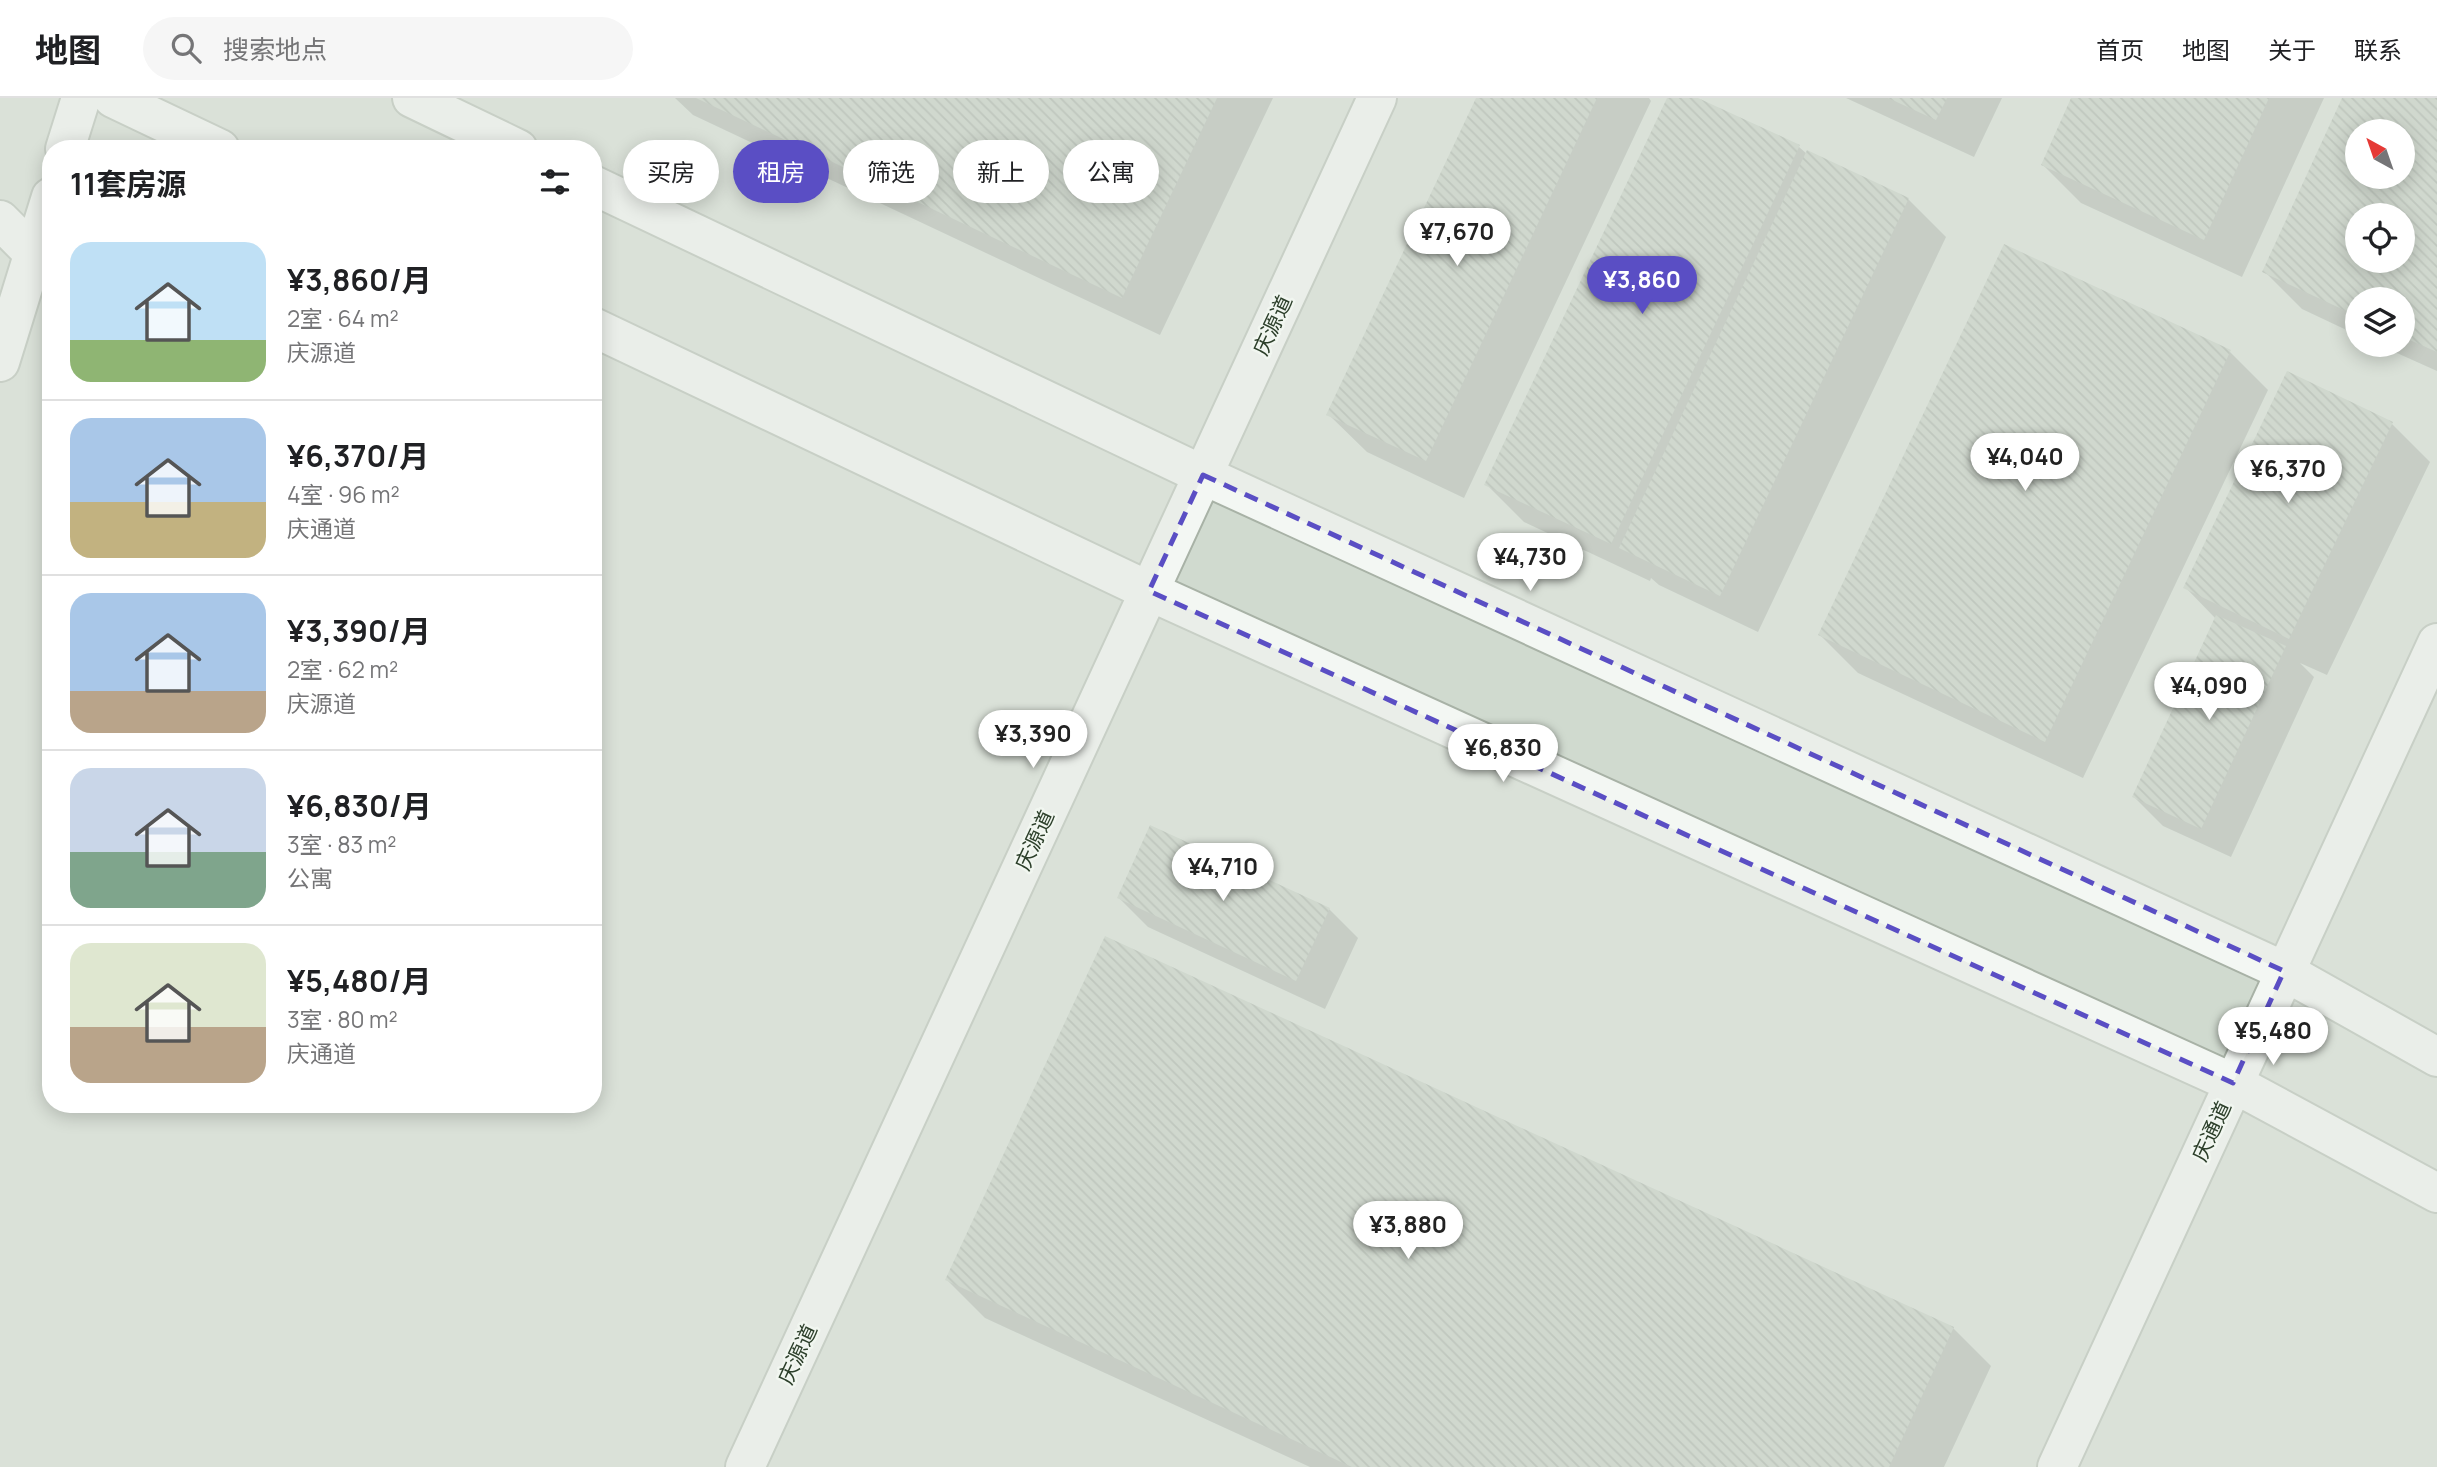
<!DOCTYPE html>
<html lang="zh">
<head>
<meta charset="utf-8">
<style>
	:root { --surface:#fff; --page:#f6f6f6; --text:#202124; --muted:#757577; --line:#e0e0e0; --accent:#5a4ec4 }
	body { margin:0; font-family:Manrope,"Noto Sans SC",sans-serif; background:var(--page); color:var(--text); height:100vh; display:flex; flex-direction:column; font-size:26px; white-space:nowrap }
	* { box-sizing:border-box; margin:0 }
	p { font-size:23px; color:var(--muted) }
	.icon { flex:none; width:38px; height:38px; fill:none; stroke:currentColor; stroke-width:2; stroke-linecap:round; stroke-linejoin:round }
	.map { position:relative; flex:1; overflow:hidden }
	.details { position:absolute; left:42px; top:42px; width:560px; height:973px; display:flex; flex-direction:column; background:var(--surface); border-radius:28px; box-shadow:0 4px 18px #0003 }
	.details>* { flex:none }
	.banner { position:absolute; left:623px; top:42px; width:665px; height:63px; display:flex; gap:14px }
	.needle { width:46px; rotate:320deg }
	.controls { position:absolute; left:2345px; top:21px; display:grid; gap:14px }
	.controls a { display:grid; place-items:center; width:70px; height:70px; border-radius:50%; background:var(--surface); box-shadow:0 4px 18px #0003; font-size:35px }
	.price { position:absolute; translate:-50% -60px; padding:0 16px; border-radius:24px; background:#fff; color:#222; font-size:23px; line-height:46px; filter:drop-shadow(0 2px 4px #0008) }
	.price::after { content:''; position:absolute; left:50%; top:42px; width:21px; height:16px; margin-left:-10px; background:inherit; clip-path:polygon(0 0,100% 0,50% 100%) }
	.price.current { background:var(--accent); color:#fff }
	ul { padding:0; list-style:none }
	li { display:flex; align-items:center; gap:21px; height:175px; padding:0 28px }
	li+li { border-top:2px solid var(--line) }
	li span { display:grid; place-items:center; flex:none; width:196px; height:140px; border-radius:21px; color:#555 }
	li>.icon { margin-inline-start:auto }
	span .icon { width:84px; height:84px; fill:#fffc; stroke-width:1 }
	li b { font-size:30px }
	h2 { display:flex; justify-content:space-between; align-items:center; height:84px; padding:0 28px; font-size:30px }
	.pill { padding:0 24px; border-radius:32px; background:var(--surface); box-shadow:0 4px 18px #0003; font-size:24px; line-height:63px }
	.pill.current { background:var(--accent); color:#fff }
	header { display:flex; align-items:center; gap:42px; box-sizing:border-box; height:98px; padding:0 35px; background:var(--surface); border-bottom:2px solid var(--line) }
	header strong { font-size:33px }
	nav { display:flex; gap:38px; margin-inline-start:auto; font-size:24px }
	.search { width:490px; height:63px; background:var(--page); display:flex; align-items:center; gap:18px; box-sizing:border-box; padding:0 24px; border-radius:38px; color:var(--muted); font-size:26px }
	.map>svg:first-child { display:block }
</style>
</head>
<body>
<header>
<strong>地图</strong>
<div class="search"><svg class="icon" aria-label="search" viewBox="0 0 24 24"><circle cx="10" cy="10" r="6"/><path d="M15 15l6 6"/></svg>搜索地点</div>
<nav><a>首页</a><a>地图</a><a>关于</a><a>联系</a></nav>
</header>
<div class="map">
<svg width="2437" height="1369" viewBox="0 0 2437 1369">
	<defs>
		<pattern id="building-back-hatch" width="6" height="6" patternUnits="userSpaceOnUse" patternTransform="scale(1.75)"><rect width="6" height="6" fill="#bac5b8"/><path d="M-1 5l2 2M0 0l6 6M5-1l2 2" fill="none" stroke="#97a196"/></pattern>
	</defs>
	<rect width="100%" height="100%" fill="#e2e8e0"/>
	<!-- built -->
	<path fill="#d0dacf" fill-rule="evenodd" d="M0 0H2437V1369H0ZM2357 33H2403V79H2357ZM51 51H593V1006H51ZM2357 117H2403V163H2357ZM2357 201H2403V247H2357Z"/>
	<!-- shadow -->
	<path fill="#0003" fill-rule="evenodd" d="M675 0H1273L1160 237 693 17Z
		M1478 0H1649L1651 3 1464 400 1367 354 1329 317Z
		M1669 0H1694L1799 49 1807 56 1908 101 1946 139 1758 534 1659 487 1651 480 1650 483 1524 424 1486 386Z
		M1846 0H2002L1974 59Z
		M2073 0H2324L2242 179 2081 105 2043 67Z
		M2344 0H2437V273L2379 247H2403V201H2357V237L2302 211 2264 173ZM2357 33H2403V79H2357ZM2357 117H2403V163H2357Z
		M2230 254 2268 292 2083 680 1858 575 1820 537Z
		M2392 326 2430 364 2327 577 2300 565 2314 579 2231 759 2163 728 2134 699 2216 521 2185 489Z
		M1119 800 1329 811 1358 840 1325 911 1148 829Z
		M947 1182 1953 1230 1991 1268 1944 1369H1310L985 1220Z"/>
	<!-- building -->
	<path fill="url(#building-back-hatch)" fill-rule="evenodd" d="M696 0H1217L1122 200Z
		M1476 0H1597L1426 363 1326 317Z
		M1667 0H1698L1800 47 1611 446 1484 387Z
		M1888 0H1947L1936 22Z
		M2071 0H2269L2204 142 2041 67Z
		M2342 0H2437V254L2403 239V201H2357V218L2262 174ZM2357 33H2403V79H2357ZM2357 117H2403V163H2357Z
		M1807 52 1909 100 1720 498 1619 450Z
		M2004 146 2231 252 2045 644 1818 537Z
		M2287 273 2393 324 2289 541 2183 490Z
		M2216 517 2286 548 2201 731 2132 699Z
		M1150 727 1330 810 1296 883 1117 800Z
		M1105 838 1954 1229 1889 1369H1352L945 1182Z"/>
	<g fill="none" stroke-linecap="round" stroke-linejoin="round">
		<!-- street casing -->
		<g stroke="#a8b2a6" stroke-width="42">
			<path id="street" d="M113 0 220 51
				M412 0 518 51
				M65 51 81 0
				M593 87 1203 377 2284 873 2437 959
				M0 122 34 156
				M593 229 1149 493 2233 985 2437 1095
				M0 264 51 99
				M745 1369 1377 0
				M2057 1369 2437 545"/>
		</g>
		<!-- street -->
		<use href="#street" stroke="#f3f7f3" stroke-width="38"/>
	</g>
	<!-- marked area -->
	<path d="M0 0H2437V1369H0ZM1203 377 2284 873 2233 985 1149 493Z" fill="#e2e8e0" fill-opacity=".55" fill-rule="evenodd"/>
	<path fill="none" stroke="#5a4ec4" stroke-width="5" stroke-dasharray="14 9" stroke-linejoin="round" d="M1203 377 2284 873 2233 985 1149 493Z"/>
	<g text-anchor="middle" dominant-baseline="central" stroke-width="5" stroke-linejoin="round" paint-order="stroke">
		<!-- street labels -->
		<g font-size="21" fill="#2c3f2a" stroke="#f1f6f0">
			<text transform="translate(1272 227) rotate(-65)">庆源道</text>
			<text transform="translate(1034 742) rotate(-65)">庆源道</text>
			<text transform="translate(2211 1033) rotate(-65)">庆通道</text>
			<text transform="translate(797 1256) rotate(-65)">庆源道</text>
		</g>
	</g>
</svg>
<div class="controls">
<a><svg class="needle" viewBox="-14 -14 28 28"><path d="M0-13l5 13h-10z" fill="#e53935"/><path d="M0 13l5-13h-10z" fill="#757577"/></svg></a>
<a><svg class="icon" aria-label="locate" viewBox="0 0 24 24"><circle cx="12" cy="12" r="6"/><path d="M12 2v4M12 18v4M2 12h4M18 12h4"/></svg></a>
<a><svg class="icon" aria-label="layers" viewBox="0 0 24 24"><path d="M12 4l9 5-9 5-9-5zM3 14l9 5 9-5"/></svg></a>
</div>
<b class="price" style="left:1457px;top:170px">¥7,670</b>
<b class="price current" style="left:1642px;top:218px">¥3,860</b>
<b class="price" style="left:2025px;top:395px">¥4,040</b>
<b class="price" style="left:2288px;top:407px">¥6,370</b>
<b class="price" style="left:1530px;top:495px">¥4,730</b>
<b class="price" style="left:2209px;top:624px">¥4,090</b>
<b class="price" style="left:1033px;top:672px">¥3,390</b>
<b class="price" style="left:1503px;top:686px">¥6,830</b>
<b class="price" style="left:1223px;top:805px">¥4,710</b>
<b class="price" style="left:2273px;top:969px">¥5,480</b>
<b class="price" style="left:1408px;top:1163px">¥3,880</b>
<div class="banner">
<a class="pill">买房</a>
<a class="pill current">租房</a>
<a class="pill">筛选</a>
<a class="pill">新上</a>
<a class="pill">公寓</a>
</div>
<section class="details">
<h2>11套房源<svg class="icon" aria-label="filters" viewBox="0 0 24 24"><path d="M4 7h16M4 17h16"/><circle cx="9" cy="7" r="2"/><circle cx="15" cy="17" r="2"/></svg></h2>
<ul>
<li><span style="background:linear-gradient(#bfe0f5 70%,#8fb573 0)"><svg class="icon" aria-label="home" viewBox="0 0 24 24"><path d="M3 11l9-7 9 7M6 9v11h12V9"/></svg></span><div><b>¥3,860/月</b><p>2室 · 64 m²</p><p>庆源道</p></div></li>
<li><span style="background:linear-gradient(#a9c7e8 60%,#c2b280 0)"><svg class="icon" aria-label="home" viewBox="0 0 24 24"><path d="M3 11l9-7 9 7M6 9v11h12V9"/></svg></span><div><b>¥6,370/月</b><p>4室 · 96 m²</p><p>庆通道</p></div></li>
<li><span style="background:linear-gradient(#a9c7e8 70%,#b9a48a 0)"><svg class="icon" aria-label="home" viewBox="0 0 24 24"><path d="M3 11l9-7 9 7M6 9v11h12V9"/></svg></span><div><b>¥3,390/月</b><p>2室 · 62 m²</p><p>庆源道</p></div></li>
<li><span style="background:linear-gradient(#c9d6e8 60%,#7fa58c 0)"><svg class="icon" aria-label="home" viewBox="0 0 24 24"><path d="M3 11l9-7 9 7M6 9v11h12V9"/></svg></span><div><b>¥6,830/月</b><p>3室 · 83 m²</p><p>公寓</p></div></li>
<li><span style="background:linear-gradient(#dfe7d0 60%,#b9a48a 0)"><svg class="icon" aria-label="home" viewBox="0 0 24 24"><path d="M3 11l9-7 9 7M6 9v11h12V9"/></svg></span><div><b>¥5,480/月</b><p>3室 · 80 m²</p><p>庆通道</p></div></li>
</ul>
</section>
</div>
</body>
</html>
